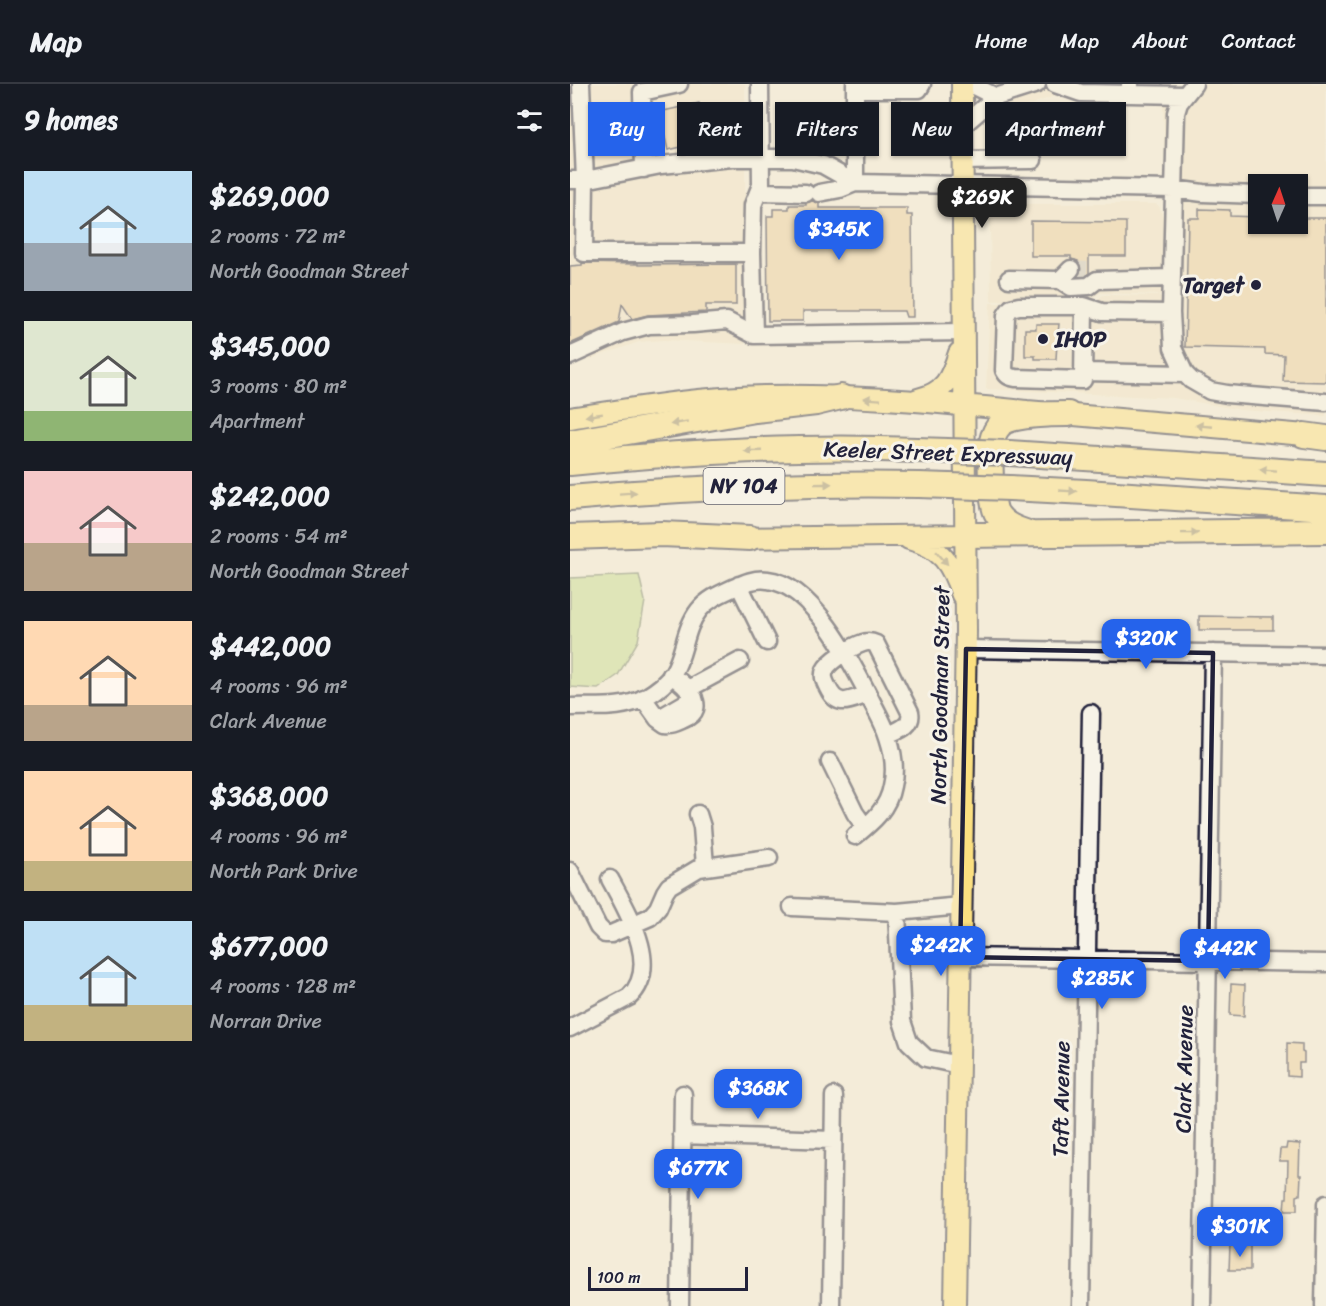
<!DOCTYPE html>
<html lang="en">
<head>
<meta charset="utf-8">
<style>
	:root { --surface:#171b24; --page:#20242c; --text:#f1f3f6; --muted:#9ea1a6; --line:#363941; --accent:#2563eb }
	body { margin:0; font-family:Sriracha,sans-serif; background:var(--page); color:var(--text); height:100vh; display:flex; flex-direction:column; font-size:22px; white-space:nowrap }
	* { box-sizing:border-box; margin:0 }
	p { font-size:20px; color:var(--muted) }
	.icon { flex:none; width:33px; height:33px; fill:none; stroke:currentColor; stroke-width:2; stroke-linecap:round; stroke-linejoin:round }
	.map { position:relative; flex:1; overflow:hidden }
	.drawer { display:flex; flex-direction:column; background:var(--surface); width:570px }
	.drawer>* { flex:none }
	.banner { position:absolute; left:18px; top:18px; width:570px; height:54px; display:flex; gap:12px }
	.needle { width:39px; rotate:3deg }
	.fabs { position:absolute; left:678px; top:90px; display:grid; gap:12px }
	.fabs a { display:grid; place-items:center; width:60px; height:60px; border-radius:0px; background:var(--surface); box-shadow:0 2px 4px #0004; font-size:30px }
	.scale { position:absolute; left:18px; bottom:15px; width:160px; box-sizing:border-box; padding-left:6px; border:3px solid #22223b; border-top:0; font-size:16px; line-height:21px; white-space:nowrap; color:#22223b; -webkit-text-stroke:4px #f7f3e8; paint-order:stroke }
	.price { position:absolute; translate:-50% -51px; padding:0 14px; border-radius:12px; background:var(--accent); color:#fff; font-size:20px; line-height:39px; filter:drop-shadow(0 2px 3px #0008) }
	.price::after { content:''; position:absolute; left:50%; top:36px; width:18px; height:14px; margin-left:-9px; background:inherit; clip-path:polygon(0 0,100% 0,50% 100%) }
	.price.current { background:#222; color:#fff }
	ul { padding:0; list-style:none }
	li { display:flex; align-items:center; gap:18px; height:150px; padding:0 24px }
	li span { display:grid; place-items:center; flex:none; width:168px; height:120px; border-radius:0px; color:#555 }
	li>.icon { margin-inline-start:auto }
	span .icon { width:72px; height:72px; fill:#fffc; stroke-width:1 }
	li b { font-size:26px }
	h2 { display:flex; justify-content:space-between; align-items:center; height:72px; padding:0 24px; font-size:26px }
	.chip { padding:0 21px; border-radius:0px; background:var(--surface); box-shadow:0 2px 4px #0004; font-size:21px; line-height:54px }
	.chip.current { background:var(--accent); color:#fff }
	header { display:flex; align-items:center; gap:36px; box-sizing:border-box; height:84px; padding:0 30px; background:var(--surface); border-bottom:2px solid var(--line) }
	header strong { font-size:28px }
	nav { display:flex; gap:33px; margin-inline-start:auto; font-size:21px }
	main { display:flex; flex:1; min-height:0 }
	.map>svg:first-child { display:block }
</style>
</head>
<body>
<header>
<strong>Map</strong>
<nav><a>Home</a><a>Map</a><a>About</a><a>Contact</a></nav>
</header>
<main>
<section class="drawer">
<h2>9 homes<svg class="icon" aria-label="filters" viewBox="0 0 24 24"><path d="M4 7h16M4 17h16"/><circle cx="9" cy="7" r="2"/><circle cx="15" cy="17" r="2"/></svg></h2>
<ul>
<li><span style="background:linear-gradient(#bfe0f5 60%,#9aa5b1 0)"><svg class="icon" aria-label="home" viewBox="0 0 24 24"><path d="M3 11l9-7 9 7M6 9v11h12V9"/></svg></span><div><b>$269,000</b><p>2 rooms · 72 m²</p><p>North Goodman Street</p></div></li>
<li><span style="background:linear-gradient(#dfe7d0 75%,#8fb573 0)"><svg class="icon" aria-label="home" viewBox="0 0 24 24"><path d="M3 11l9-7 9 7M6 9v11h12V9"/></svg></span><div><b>$345,000</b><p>3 rooms · 80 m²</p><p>Apartment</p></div></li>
<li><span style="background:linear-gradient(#f6c9c9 60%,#b9a48a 0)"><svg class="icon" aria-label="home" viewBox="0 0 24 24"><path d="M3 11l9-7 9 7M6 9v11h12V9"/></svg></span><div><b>$242,000</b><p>2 rooms · 54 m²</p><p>North Goodman Street</p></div></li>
<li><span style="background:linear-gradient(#ffd9b3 70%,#b9a48a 0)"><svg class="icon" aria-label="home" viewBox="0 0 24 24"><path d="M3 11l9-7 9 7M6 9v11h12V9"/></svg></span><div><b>$442,000</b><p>4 rooms · 96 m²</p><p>Clark Avenue</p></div></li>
<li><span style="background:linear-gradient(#ffd9b3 75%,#c2b280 0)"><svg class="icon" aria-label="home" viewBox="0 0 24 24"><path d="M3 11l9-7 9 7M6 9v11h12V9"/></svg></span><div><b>$368,000</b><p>4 rooms · 96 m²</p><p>North Park Drive</p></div></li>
<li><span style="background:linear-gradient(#bfe0f5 70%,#c2b280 0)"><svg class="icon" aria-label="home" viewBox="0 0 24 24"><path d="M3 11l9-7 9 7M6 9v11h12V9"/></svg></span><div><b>$677,000</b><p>4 rooms · 128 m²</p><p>Norran Drive</p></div></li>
</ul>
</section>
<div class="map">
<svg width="756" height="1222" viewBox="0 0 756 1222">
	<rect width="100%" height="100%" fill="#f4ecd9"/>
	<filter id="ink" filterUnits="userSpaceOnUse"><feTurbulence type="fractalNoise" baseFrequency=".0167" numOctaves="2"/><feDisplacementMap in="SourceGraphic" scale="12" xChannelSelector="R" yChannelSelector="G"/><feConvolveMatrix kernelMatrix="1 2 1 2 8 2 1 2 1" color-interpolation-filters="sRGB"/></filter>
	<g filter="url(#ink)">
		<!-- built -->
		<path fill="#f1e3c7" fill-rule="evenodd" d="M21 0H175V260L94 256 69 258 0 282V5Z
			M416 0H756V332L671 326 604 314 416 305 420 219 524 218 533 211 593 212 596 119 593 20 493 9 423 34H416ZM688 100H728V140H688Z
			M424 120H586L589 122 594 135 592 211 530 209 520 215 472 214 421 217 420 137Z"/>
		<!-- green -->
		<path fill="#c6dc91" stroke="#747f66" stroke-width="1.5" d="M69 491 75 517 68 557 48 591 28 605 0 603V494Z"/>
		<!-- building -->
		<path fill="#eace9e" stroke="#22223b" stroke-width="1.5" d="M129 19 138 57 98 66 89 28Z
			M242 117 249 119V124H337V131H342L343 233H336L334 227H233V237H198L197 132H203V125H219V121H236V119Z
			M629 125 660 126V132L688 133V140H728V134H756V298L713 297 714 271 695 270V265L615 263 618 134H629Z
			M461 137 556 138V172H519V189L515 192H509L511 187V182L508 177 501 175V172H461Z
			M12 179 68 180V181L166 180V221H136V228L78 231 62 235 52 220 49 238 0 260V182L12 181Z
			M466 240H489L488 250H492V260L487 259 486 275H465V272H455V245H466Z
			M629 532 703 533V546H629Z
			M661 900 675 901 674 932 660 931Z
			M717 959 732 960V968L734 969V979H729V993L717 992Z
			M717 1059 730 1060 729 1091H731L730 1111 727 1112V1127H714L715 1114H717L718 1077H709L710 1065H716Z
			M660 1161H680V1186H659Z"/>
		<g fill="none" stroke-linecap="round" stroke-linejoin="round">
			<!-- minor-tunnel -->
			<path stroke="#cac4b9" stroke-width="16" stroke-dasharray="16 8" stroke-linecap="butt" d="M501 185 519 186"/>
			<!-- minor casing -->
			<g stroke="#22223b" stroke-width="21">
				<path id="minor" d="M11 0 15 96 14 169H182
					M400 0 426 13
					M485 0 511 9 560 10
					M624 0 609 19 606 29 601 229 603 264 615 290 621 296 640 307 657 310 756 318
					M560 1V10L614 11
					M285 5H349L352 0
					M392 42 426 13 467 0
					M392 77 463 76
					M74 85 72 8 109 0
					M0 96H15L91 81 162 74H223L253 81 285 99 603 105 633 109 688 111
					M189 108 236 109
					M249 109 270 105 285 99V0
					M728 112H756
					M439 195 490 196 501 203 519 202 527 196 601 194
					M490 196 501 185
					M514 222 513 296 446 294C439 293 437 292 434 286L436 231 441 224 449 222H514L532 228 601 229
					M184 251 182 169 183 121 191 101 190 0
					M0 272 53 248 79 241 123 240 157 237 184 251 393 248
					M514 288 615 290
					M169 501 197 558
					M396 565 756 571
					M118 605 170 577
					M298 610C280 616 268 625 258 604 255 598 252 593 255 586 259 577 283 562 293 559 298 557 302 558 306 560L340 628C343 642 329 646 318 651
					M73 614 88 635 95 640C102 641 107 638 114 635 140 624 116 601 101 591
					M0 623C26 622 52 626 76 613 86 607 97 599 103 589 115 570 114 545 129 526 138 515 150 510 163 504 174 499 185 494 198 496 241 500 281 577 299 612 305 625 314 639 318 653 323 668 326 686 322 702 318 725 302 738 285 752
					M88 635 124 614
					M260 678 285 729 295 743
					M128 730 132 743 135 782
					M0 787 28 843 35 850H41L80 833 88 824 95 808 99 802 129 784 199 774
					M222 823 327 828 332 937 339 958 356 974 389 981
					M327 828 391 822
					M390 873 756 879
					M0 944 59 913C92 882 57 827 40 795
					M112 1051 263 1056
					M110 1222 113 1010
					M261 1222 264 1012
					M511 1222 521 629
					M632 1222 643 569
					M754 1222 756 1120"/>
			</g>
			<!-- major casing -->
			<g stroke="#22223b" stroke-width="24">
				<path id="major" d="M348 315C375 309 381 294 389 269
					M0 334C64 324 129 313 194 312 282 310 370 319 457 327 554 335 651 343 747 352
					M165 454 396 451
					M339 455C372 464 381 479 392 511
					M385 1222 396 547 392 0"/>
			</g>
			<!-- highway casing -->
			<g stroke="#22223b" stroke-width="28">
				<path id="highway" d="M734 351 756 354
					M0 358 185 326 246 319 271 313
					M439 369 756 390
					M0 379C114 368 233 361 347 366
					M440 404 516 408 756 424
					M0 414C116 404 232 399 349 401
					M458 449C446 445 434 441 427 430 420 420 419 365 423 353 425 347 429 341 434 338 447 331 482 330 498 330
					M396 451 756 447
					M0 453 92 450 180 454"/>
			</g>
			<!-- minor -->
			<use href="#minor" stroke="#f7f3e8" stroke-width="16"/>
			<!-- major -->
			<use href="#major" stroke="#fce080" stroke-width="20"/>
			<!-- highway -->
			<use href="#highway" stroke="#fce080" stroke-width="24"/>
			<!-- highway-bridge casing -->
			<g stroke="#22223b" stroke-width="28" stroke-linecap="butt">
				<path id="highway-bridge" d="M347 366 439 369
					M349 401 440 404"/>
			</g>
			<!-- highway-bridge -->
			<use href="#highway-bridge" stroke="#fce080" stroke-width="24"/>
		</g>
		<!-- one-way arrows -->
		<defs><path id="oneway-solid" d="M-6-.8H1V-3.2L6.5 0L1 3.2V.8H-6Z" transform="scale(1.5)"/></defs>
		<g fill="#9a8a61">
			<use href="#oneway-solid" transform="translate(302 315) rotate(-176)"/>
			<use href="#oneway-solid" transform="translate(24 331) rotate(171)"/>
			<use href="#oneway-solid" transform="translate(109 339) rotate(170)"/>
			<use href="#oneway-solid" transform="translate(634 342) rotate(-175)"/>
			<use href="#oneway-solid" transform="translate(183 367) rotate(178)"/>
			<use href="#oneway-solid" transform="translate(698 386) rotate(-176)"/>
			<use href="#oneway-solid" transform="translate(253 400) rotate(-1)"/>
			<use href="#oneway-solid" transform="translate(498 407) rotate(3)"/>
			<use href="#oneway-solid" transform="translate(58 409) rotate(-4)"/>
			<use href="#oneway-solid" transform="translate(620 449) rotate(-1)"/>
			<use href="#oneway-solid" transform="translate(372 474) rotate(49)"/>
		</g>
	</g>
	<!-- marked area -->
	<path d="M0 0H756V1222H0ZM396 565 643 569 638 877 390 873Z" fill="#f4ecd9" fill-opacity=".55" fill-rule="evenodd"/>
	<path fill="none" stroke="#22223b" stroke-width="4.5" stroke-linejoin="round" d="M396 565 643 569 638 877 390 873Z"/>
	<!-- markers -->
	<g fill="#22223b" stroke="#f7f3e8" stroke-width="2">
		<circle cx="686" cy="201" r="6"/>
		<circle cx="473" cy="255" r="6"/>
	</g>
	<g text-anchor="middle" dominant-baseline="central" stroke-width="6" stroke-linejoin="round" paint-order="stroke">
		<!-- shield labels -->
		<rect fill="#f7f3e8" stroke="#62616f" stroke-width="1.5" x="133.5" y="384" width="81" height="36" rx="4.5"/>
		<g font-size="21" font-weight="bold" fill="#22223b">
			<text x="174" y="402">NY 104</text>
		</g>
		<!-- poi labels -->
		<g font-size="22" font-weight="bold" fill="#22223b" stroke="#f7f3e8" text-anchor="end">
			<text x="674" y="201">Target</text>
			<text x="485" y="255" text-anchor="start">IHOP</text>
		</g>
		<!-- street labels -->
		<g font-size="22" fill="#22223b" stroke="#f7f3e8">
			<text transform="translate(378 369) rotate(2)">Keeler Street Expressway</text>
			<text transform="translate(370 611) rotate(-89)">North Goodman Street</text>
			<text transform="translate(614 985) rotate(-89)">Clark Avenue</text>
			<text transform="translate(491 1015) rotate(-89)">Taft Avenue</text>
		</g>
	</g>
</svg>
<div class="fabs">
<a><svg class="needle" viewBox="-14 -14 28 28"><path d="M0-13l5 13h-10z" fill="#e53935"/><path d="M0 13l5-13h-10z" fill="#9ea1a6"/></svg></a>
</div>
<div class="scale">100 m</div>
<b class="price current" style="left:412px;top:145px">$269K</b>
<b class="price" style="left:269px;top:177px">$345K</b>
<b class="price" style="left:576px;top:586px">$320K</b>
<b class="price" style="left:371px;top:893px">$242K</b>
<b class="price" style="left:655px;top:896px">$442K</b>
<b class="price" style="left:532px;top:926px">$285K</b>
<b class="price" style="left:188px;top:1036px">$368K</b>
<b class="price" style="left:128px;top:1116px">$677K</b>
<b class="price" style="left:670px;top:1174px">$301K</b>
<div class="banner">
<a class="chip current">Buy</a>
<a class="chip">Rent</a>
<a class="chip">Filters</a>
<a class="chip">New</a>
<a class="chip">Apartment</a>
</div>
</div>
</main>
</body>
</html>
